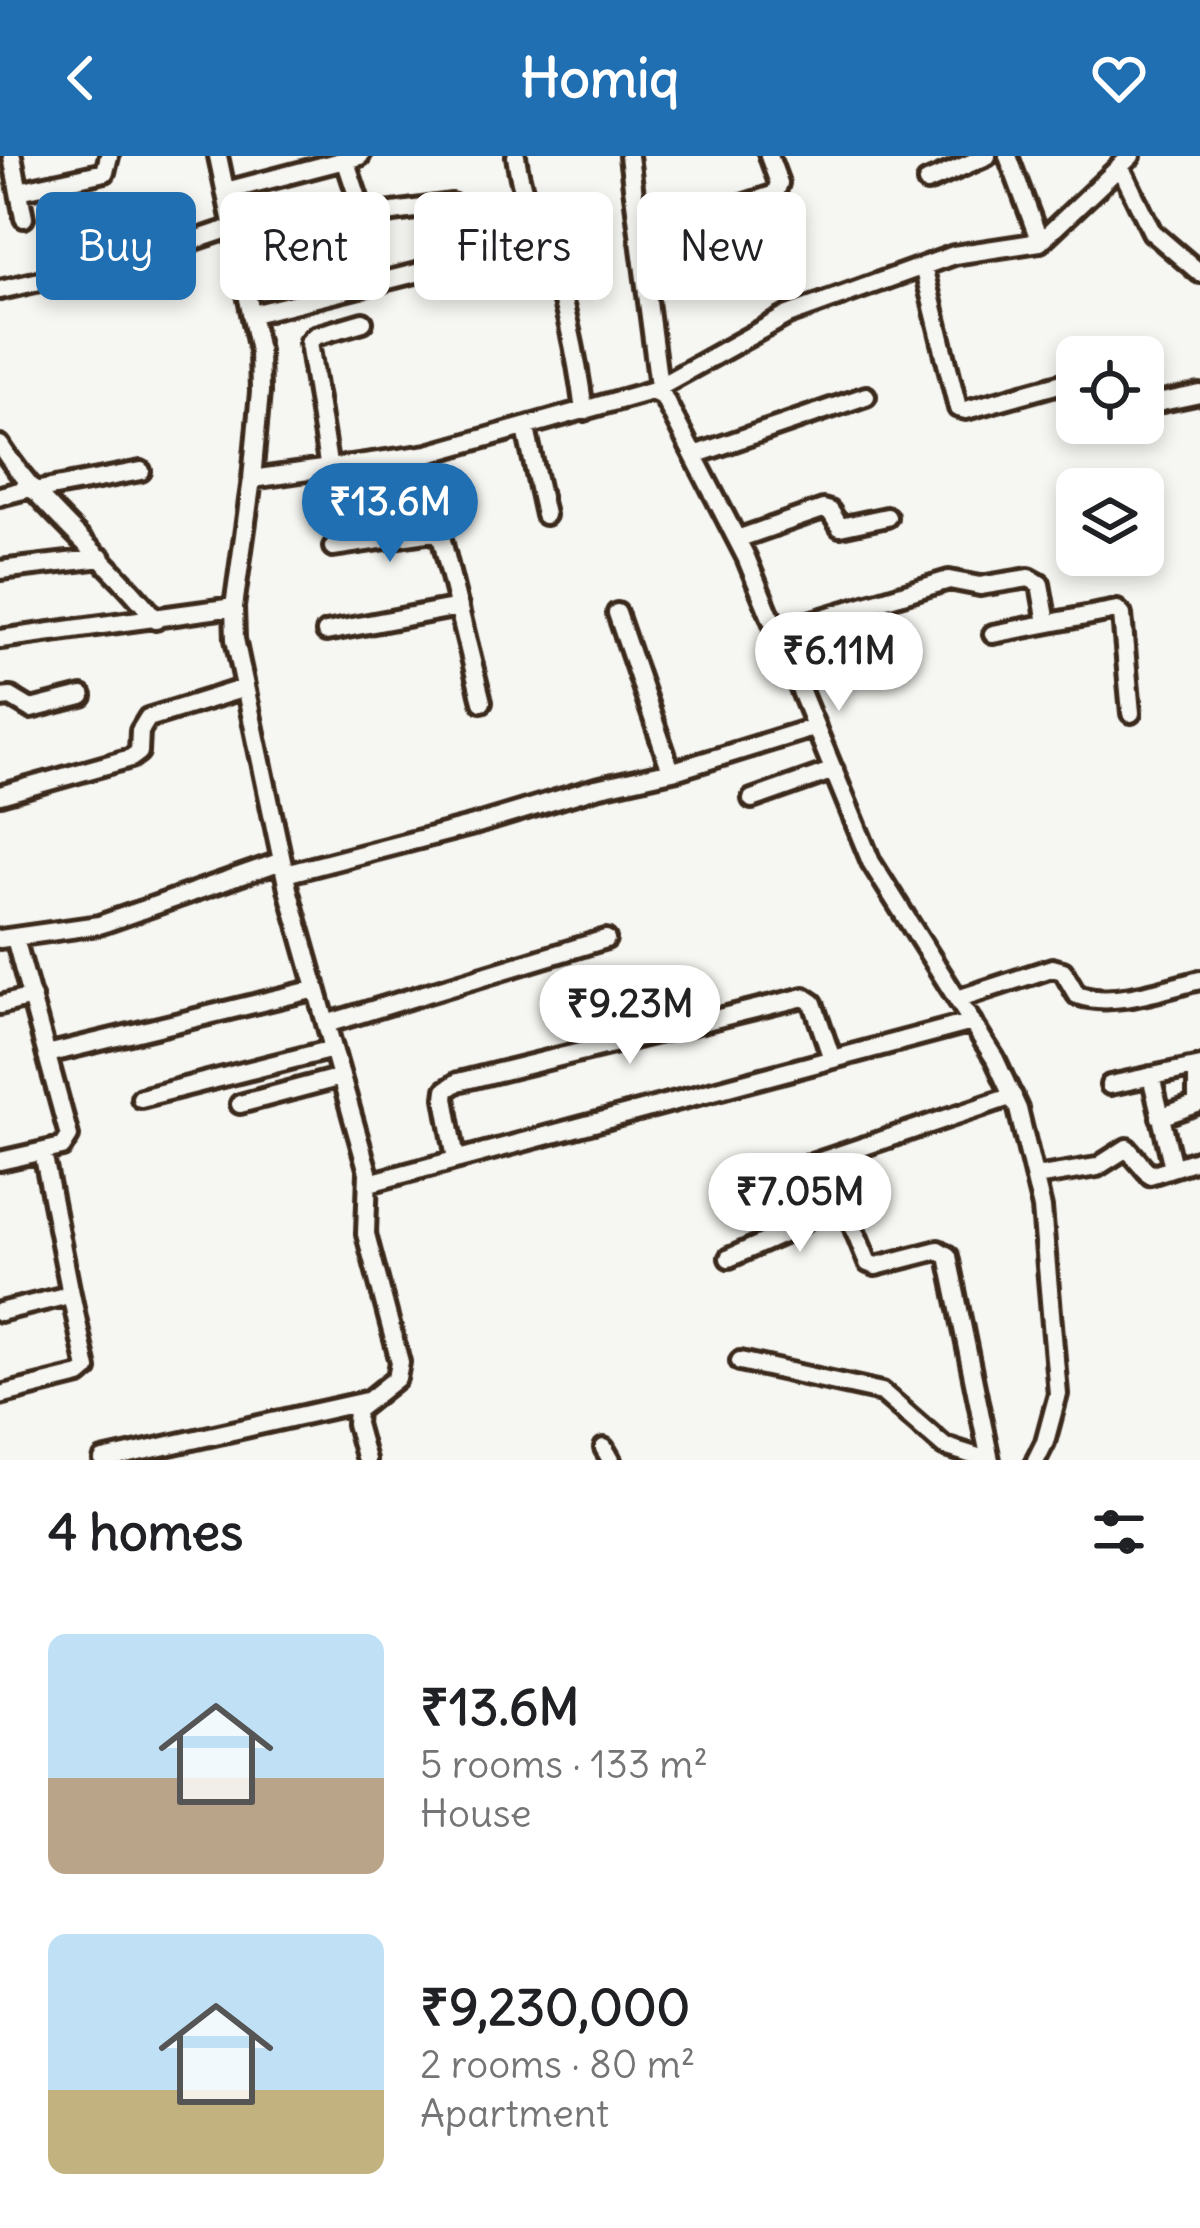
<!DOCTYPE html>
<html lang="en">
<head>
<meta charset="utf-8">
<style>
	:root { --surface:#fff; --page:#f6f6f6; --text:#202124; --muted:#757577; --accent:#1f6fb2 }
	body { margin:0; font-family:Delius,sans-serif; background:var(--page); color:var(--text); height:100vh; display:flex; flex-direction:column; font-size:45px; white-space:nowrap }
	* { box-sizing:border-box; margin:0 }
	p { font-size:39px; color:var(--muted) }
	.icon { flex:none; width:66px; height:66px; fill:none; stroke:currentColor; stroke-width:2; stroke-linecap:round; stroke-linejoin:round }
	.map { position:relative; height:1304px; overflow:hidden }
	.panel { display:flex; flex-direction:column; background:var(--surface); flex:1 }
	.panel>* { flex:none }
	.top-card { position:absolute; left:36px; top:36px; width:1128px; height:108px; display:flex; gap:24px }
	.buttons { position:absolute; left:1056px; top:180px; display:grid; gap:24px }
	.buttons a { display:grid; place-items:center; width:108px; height:108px; border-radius:18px; background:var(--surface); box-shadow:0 6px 18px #0003; font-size:60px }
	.price { position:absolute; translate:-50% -102px; padding:0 27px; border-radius:42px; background:#fff; color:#222; font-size:39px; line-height:78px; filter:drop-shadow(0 3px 6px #0008) }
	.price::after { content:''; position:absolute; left:50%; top:72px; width:36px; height:27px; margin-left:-18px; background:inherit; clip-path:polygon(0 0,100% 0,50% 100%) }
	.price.selected { background:var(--accent); color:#fff }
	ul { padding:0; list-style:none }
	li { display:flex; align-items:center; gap:36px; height:300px; padding:0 48px }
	li span { display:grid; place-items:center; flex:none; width:336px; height:240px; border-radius:18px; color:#555 }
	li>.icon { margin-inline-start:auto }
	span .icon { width:144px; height:144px; fill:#fffc; stroke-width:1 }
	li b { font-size:51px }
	h2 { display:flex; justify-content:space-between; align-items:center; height:144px; padding:0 48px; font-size:51px }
	.pill { padding:0 42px; border-radius:18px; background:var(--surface); box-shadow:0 6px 18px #0003; font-size:42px; line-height:108px }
	.pill.selected { background:var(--accent); color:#fff }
	header { display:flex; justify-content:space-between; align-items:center; height:156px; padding:0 48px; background:var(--accent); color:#fff; font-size:54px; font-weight:800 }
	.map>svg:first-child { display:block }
</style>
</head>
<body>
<header><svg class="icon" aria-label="back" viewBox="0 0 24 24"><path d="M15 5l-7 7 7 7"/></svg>Homiq<svg class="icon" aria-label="heart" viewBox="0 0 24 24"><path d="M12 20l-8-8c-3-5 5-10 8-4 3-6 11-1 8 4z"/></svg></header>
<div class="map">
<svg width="1200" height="1304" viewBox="0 0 1200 1304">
	<rect width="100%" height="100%" fill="#f6f6f2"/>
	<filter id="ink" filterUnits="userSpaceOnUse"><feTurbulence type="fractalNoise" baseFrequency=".00833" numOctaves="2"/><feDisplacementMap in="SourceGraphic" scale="24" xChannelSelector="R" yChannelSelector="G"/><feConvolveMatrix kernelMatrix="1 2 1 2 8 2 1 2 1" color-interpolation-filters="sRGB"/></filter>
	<g filter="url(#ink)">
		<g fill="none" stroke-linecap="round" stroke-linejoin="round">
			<!-- minor casing -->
			<g stroke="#3b2a1e" stroke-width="26">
				<path id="minor" d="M12 0 24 62
					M218 0 259 195 260 236 252 323 234 451 235 483 288 733 368 1016 366 1078 400 1206 397 1222 357 1254 356 1268 366 1304
					M516 0C522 42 533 60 548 99 567 150 577 201 584 255
					M629 0 659 230
					M1008 0 1040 86
					M345 3 364 60 452 48
					M1120 10 1152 76 1200 117
					M927 26 987 0
					M19 35 105 16 109 0
					M226 35 360 0
					M639 83 775 38 779 27 769 0
					M923 110 958 252 966 254 1077 223
					M0 134 145 101 234 71
					M253 158 428 114
					M651 235 788 159 954 99 1040 86 1131 0
					M1143 250 1200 238
					M526 273 545 359
					M0 289C42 355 108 402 156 464
					M421 299 482 546
					M694 299 866 240
					M329 314 309 186 315 180 363 166
					M252 323 428 298 651 235 663 240 746 401 871 706 995 903 1018 953 1042 1052 1058 1238 1045 1286 1036 1304
					M34 335 141 315
					M0 340 31 332
					M737 383 823 353 830 355 840 371 887 361
					M333 391 440 375
					M0 414 102 402
					M617 457 671 615
					M326 476 459 451
					M776 476 949 424 980 430 1029 422 1040 428 1047 467
					M993 478 1117 454 1122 459 1131 557
					M0 483 234 451
					M0 542 11 541 31 553 82 540
					M0 639 131 602 139 596 140 575 148 562 245 532
					M752 643 834 614
					M285 718 474 669 596 632 677 614 816 571
					M0 783 99 769 282 705
					M957 843 1052 812 1063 815 1077 839C1113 852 1164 833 1200 824
					M0 849 32 841
					M326 868 606 783
					M47 898 316 833
					M1151 920 1173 1011
					M1110 929 1200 910
					M141 942 333 893
					M240 948 341 921
					M1160 961 1197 948V911
					M456 1003 445 942 446 934 458 926 804 841 813 847 832 903
					M826 1003 868 1107 876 1110 938 1094 948 1100 990 1304
					M0 1005 62 991 69 980 15 782
					M1035 1021 1097 1011 1127 992 1150 1019 1200 1003
					M764 1024 1013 940
					M369 1027 972 866
					M729 1102 792 1074 840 1039
					M0 1156 65 1140 70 1133 43 996
					M740 1205 882 1236 944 1290 988 1304
					M0 1239 80 1219 87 1213 70 1133
					M604 1292 611 1304
					M103 1304 366 1245"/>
			</g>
			<!-- minor -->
			<use href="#minor" stroke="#f6f6f2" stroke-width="16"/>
		</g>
	</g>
</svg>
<div class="buttons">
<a><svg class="icon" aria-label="locate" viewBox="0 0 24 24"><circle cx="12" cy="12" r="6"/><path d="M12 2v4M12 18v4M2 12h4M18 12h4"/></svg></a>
<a><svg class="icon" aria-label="layers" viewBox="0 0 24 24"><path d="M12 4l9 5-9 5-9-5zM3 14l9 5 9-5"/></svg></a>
</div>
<b class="price selected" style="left:390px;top:409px">₹13.6M</b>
<b class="price" style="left:839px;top:558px">₹6.11M</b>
<b class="price" style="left:630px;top:911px">₹9.23M</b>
<b class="price" style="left:800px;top:1099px">₹7.05M</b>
<div class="top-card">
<a class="pill selected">Buy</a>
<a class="pill">Rent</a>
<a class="pill">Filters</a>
<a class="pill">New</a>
</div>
</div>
<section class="panel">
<h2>4 homes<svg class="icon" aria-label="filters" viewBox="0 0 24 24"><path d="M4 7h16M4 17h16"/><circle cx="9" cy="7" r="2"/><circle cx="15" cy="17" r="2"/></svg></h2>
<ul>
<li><span style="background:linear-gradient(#bfe0f5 60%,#b9a48a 0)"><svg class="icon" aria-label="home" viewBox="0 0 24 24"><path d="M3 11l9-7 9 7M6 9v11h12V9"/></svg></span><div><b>₹13.6M</b><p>5 rooms · 133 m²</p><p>House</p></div></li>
<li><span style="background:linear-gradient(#bfe0f5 65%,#c2b280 0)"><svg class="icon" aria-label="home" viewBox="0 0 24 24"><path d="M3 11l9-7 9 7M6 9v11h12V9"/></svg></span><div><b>₹9,230,000</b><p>2 rooms · 80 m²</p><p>Apartment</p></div></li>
</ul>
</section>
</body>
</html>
